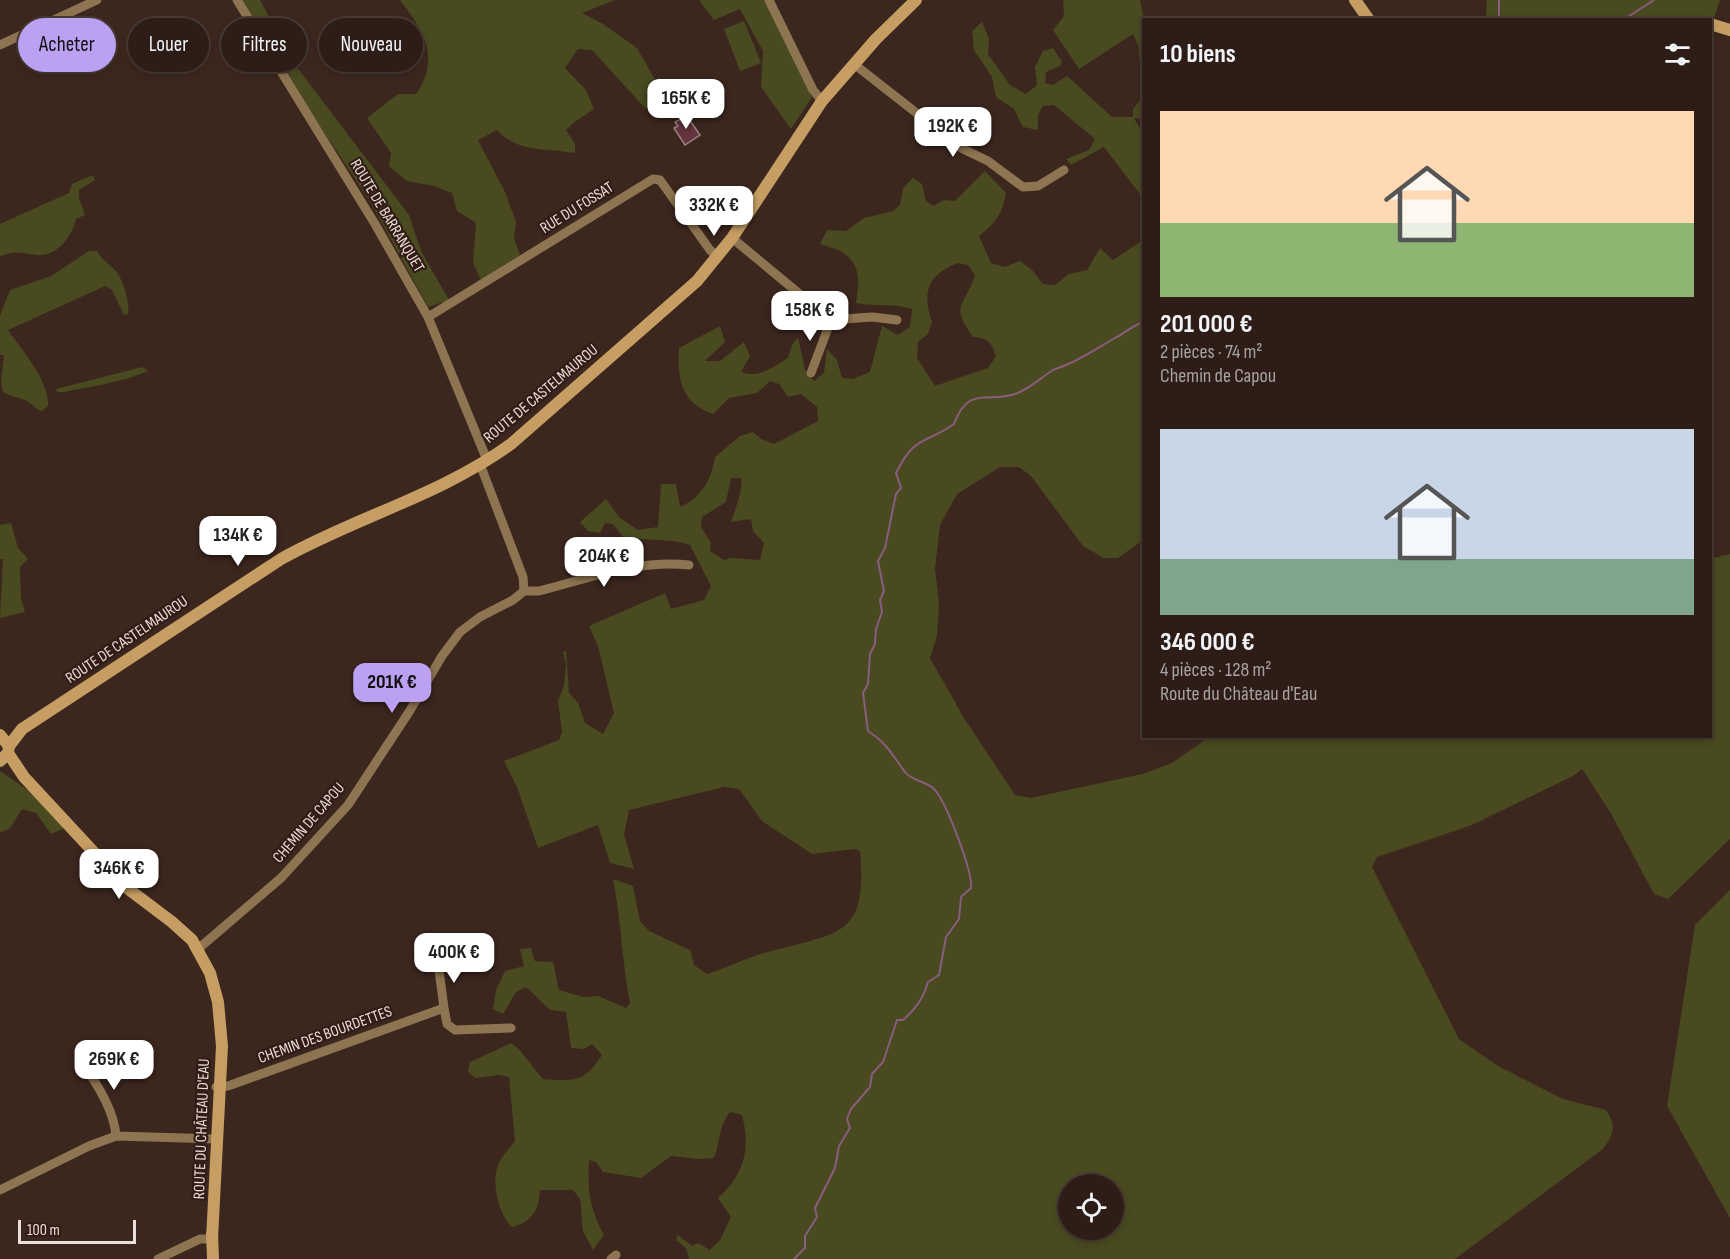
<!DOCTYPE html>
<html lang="fr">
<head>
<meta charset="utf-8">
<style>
	:root { --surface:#2d1d16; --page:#35261f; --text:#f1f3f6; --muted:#a7a2a1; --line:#483b35; --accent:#bca0f2 }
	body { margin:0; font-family:"Sofia Sans Condensed",sans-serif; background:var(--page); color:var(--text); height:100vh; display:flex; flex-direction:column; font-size:22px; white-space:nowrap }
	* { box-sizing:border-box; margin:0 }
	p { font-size:20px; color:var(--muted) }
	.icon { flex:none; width:33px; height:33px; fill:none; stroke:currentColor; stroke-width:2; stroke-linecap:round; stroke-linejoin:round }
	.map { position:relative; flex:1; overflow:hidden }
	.side { position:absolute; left:1142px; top:18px; width:570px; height:720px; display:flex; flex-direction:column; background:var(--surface); border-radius:0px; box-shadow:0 3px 9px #0003,0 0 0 2px var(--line) }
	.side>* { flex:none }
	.banner { position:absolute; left:18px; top:18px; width:570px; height:54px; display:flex; gap:12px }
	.controls { position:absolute; left:1058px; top:1174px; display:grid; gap:12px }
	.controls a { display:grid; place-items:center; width:66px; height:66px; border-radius:50%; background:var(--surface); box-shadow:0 3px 9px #0003,0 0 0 2px var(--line); font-size:30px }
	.scale { position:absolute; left:18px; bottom:15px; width:118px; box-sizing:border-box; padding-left:6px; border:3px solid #ebddd7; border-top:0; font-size:16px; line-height:21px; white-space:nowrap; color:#ebddd7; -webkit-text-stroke:4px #311d15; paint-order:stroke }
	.price { position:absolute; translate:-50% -51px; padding:0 14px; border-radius:12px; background:#fff; color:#222; font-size:20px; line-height:39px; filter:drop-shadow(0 2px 3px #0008) }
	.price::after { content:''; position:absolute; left:50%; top:36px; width:18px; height:14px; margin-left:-9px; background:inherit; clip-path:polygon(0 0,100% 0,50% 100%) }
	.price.active { background:var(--accent); color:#111 }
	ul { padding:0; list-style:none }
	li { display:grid; align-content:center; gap:12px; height:318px; padding:0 18px }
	li span { display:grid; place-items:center; height:186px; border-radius:0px; color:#555 }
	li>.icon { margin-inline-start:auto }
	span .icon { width:108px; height:108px; fill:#fffc; stroke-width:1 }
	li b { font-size:26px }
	h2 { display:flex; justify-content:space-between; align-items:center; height:72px; padding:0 18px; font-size:26px }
	.tag { padding:0 21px; border-radius:27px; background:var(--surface); box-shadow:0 3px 9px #0003,0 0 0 2px var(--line); font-size:21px; line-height:54px }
	.tag.active { background:var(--accent); color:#111 }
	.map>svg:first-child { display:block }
</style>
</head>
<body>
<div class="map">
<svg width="1730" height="1259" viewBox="0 0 1730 1259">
	<rect width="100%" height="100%" fill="#3c271e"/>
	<!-- green -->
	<path fill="#494a20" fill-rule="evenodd" d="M242 0H260L293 62 409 215 421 251 449 300 428 307 370 201 276 60Z
		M400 0H615L582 13 603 24 637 48 665 97 646 109 592 50 578 49 565 68 586 90 594 109 573 123 566 130 575 144V153C546 148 517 153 497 130L478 140 505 192 516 222 514 238 520 255 481 280 473 263 476 223 457 211 452 193 434 186 407 181 389 166 391 153 367 118 398 94H416C441 58 424 31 400 0Z
		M699 0H765L812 97 791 129 761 87 763 51 740 9 714 20Z
		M1063 0H1140L1144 19 1143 91 1138 45 1133 34 1079 69 1053 30 1064 16Z
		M1487 0H1720L1714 18 1703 19 1486 20Z
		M744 21 761 63 740 71 724 29Z
		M982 22 989 39 988 54 1010 85 1026 94 1037 85 1035 67 1043 51 1053 48 1062 62 1060 66 1046 72 1045 83 1053 85 1067 76 1112 117H1133V109L1143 97V119L1134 118 1143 133V198L1104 147 1071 165 1066 159 1089 150 1095 139 1054 105 1043 106 1038 115V130L1023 127 1014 109 996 97 992 77 974 50 972 31Z
		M985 171 1006 193C1003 213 995 224 979 236L991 263 1005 267 1020 261 1033 271 1043 284 1055 285 1069 274 1087 270 1100 248 1113 260 1143 240V540L1118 558H1104L1083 546 1031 476 1019 467H1000L957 494 940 525 935 569 939 603 937 636 930 658 964 718 1015 795 1031 798 1142 774 1172 763 1209 737 1710 736V559L1730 554V839L1668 899 1654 894 1610 812 1582 769 1573 776 1472 825 1377 857 1372 867 1459 1039 1498 1066 1563 1099 1606 1110C1617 1126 1614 1133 1603 1149L1455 1259H689L686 1248 676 1240 678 1235 692 1246 698 1243 710 1250 720 1240 731 1217 718 1198C744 1175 751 1149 742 1115L730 1112C719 1125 720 1142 714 1158L698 1159 671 1156 641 1178 603 1172 596 1162 589 1160C587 1189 590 1210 604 1235L593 1250 583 1231 580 1199 573 1190H540C539 1210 532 1222 512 1227 499 1216 491 1182 498 1165 501 1157 510 1148 515 1141L509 1077 499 1075 475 1078 468 1072 470 1062 511 1043C523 1051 532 1067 543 1079 576 1081 583 1083 602 1055L592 1044 584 1049 571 1048 566 1012 550 1010 526 987 516 992 503 1014 493 1009 496 990 505 971 524 966 520 949 531 948 535 961 553 962 559 990 583 997 598 996 626 1008 630 1003C622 962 621 920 613 879L633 886 640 921 649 931 690 950 694 965 707 974C728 968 747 957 768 952 839 932 868 938 860 851L855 849 812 854 762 821 739 789 724 787 629 810 624 835 634 869 610 863 598 825 538 848 517 787 504 761 559 740 562 732 558 701 564 686 566 665 563 652 566 651 569 693 578 703 585 723 603 734 614 713 598 646 589 626 665 593 671 609 704 600 711 586 690 545C669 538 646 541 623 537L613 524 605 523 600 533 588 531 580 522 606 499 619 517 638 530 658 527 661 484H676L680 507C702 497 711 480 715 457L740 436 753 432 761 439 774 444 818 421 817 407 801 394 788 397 779 384 770 381 757 393 729 398 713 414C681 403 677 378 679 348L720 326 725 342 705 361H720L744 342 750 356 741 372C759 379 773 367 788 358L792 345 798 337 805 370 814 381 824 373 827 349 837 360 842 378 853 379 870 372 882 326 898 335 910 327 912 309C894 303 875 307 856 303 859 282 862 265 842 252 836 248 827 247 820 244L827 230 846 231 864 218 893 211 900 205 903 188 913 178 922 184 926 201 933 206 944 200 955 201ZM958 263 968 265 975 275C965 307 949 304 973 337 988 338 991 342 996 356L988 368 935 386 917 358 918 342 928 334 932 322C922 293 927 275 958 263ZM731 478H741C743 492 735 509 731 522L751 519 753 531 764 543 760 560 731 558 724 560 710 551 711 543 701 527 702 517 726 502ZM1068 1185H1113V1230H1068Z
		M93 175 95 180 79 190V198L85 215 76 219C72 236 57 257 37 255 20 253 18 250 0 256V224L69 193 72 184Z
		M89 251H97C102 259 106 262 113 268 123 277 130 302 128 314L124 315 112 290 105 286 8 330C22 350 50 382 48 406L42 411C35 409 34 405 28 402 21 397 11 397 3 392L1 380 4 355H0V316L10 290 51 276Z
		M142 367 148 371C121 383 92 386 64 392H57L56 389Z
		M11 523 18 548 28 559 20 567 21 598 25 612 0 618 3 559H0V525Z
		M0 771 35 795 65 828 51 834 36 813 22 809 10 828 0 833Z
		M1730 890V1218L1667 1106 1695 925Z"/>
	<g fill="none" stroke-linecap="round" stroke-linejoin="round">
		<!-- stream -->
		<path stroke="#885d7d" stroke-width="2" d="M1499 0V20
			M1623 20 1654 0
			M794 1259 805 1248V1236L817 1217 815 1208 835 1168 839 1146 850 1128 847 1119 851 1109 870 1087 872 1074 883 1062 897 1020H903C916 1009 924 998 928 982L939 975 946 937 959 919 961 897 971 888C973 872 945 798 933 788 925 781 912 781 905 772 893 756 886 742 868 731L863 693 868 684 870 654 875 644 876 629 882 612 880 600 884 591 878 561 885 548 896 494 901 488 896 473C916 434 924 445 954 424 969 383 990 405 1018 393 1035 385 1040 378 1053 370 1057 368 1062 367 1066 365 1083 358 1099 347 1115 338 1125 333 1132 326 1143 322"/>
	</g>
	<!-- building -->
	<path fill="#66343d" stroke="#9f8286" stroke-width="1.5" d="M687 116 700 135 685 145 674 128 678 126 675 122Z"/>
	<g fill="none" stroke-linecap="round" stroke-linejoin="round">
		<!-- street -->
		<path stroke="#8e7551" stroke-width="9" d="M237 0 375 224 428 317 487 460
			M769 0 813 90 822 101
			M0 45 97 0
			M854 64 961 148 988 161 1023 187 1038 186 1064 170
			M732 238 831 320 872 317 897 320
			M428 317 653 179 660 180 710 250 718 257
			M811 373 831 320
			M524 591H539C586 579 640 559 689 565
			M198 949 281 878 348 805 409 712 442 656 460 632 480 617 513 600 524 591 523 577 480 464
			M438 963 444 1008
			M79 1059C95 1080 114 1109 116 1136
			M216 1087 228 1086 444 1008 447 1024 455 1030 511 1028
			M0 1190 89 1146 116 1136 218 1139
			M158 1259 200 1239H212
			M611 1259 616 1255"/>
		<!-- secondary -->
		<path stroke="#c69e63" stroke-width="12" d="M1355 0 1369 20
			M1710 24 1730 30
			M0 735 9 746 8 753 0 761
			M9 746 22 729 281 559C356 517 441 495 511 444L697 281 732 238 822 101 876 39 916 0
			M8 753 24 777 127 888 172 922 192 940 210 973 218 1002 222 1046 212 1239
			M212 1233 213 1259"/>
	</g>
	<g text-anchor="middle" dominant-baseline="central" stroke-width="4.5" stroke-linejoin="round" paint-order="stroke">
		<!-- street labels -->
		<g font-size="16" fill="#ebddd7" stroke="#311d15">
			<text transform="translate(577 208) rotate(-32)">RUE DU FOSSAT</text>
			<text transform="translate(387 216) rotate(59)">ROUTE DE BARRANQUET</text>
			<text transform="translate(541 394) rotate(-40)">ROUTE DE CASTELMAUROU</text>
			<text transform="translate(127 640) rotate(-34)">ROUTE DE CASTELMAUROU</text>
			<text transform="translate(309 823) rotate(-49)">CHEMIN DE CAPOU</text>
			<text transform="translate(325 1035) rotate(-20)">CHEMIN DES BOURDETTES</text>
			<text transform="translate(202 1129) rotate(-88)">ROUTE DU CHÂTEAU D'EAU</text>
		</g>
	</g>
</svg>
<div class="controls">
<a><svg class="icon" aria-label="locate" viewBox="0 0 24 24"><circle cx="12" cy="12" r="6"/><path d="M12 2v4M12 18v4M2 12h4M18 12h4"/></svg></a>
</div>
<div class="scale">100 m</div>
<b class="price" style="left:686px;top:130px">165K €</b>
<b class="price" style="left:953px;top:158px">192K €</b>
<b class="price" style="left:714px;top:237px">332K €</b>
<b class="price" style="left:810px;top:342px">158K €</b>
<b class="price" style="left:238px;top:567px">134K €</b>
<b class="price" style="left:604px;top:588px">204K €</b>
<b class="price active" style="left:392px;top:714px">201K €</b>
<b class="price" style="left:119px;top:900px">346K €</b>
<b class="price" style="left:454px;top:984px">400K €</b>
<b class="price" style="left:114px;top:1091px">269K €</b>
<div class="banner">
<a class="tag active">Acheter</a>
<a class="tag">Louer</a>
<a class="tag">Filtres</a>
<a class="tag">Nouveau</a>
</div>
<section class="side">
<h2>10 biens<svg class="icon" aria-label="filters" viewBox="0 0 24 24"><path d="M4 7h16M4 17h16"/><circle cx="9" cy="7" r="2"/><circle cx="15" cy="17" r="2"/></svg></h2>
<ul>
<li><span style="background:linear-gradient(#ffd9b3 60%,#8fb573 0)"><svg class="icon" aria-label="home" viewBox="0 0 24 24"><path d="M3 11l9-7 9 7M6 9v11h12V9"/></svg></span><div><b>201 000 €</b><p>2 pièces · 74 m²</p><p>Chemin de Capou</p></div></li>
<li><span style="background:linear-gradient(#c9d6e8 70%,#7fa58c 0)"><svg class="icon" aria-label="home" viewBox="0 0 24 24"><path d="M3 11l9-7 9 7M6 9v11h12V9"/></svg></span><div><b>346 000 €</b><p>4 pièces · 128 m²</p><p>Route du Château d'Eau</p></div></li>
</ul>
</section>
</div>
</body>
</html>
